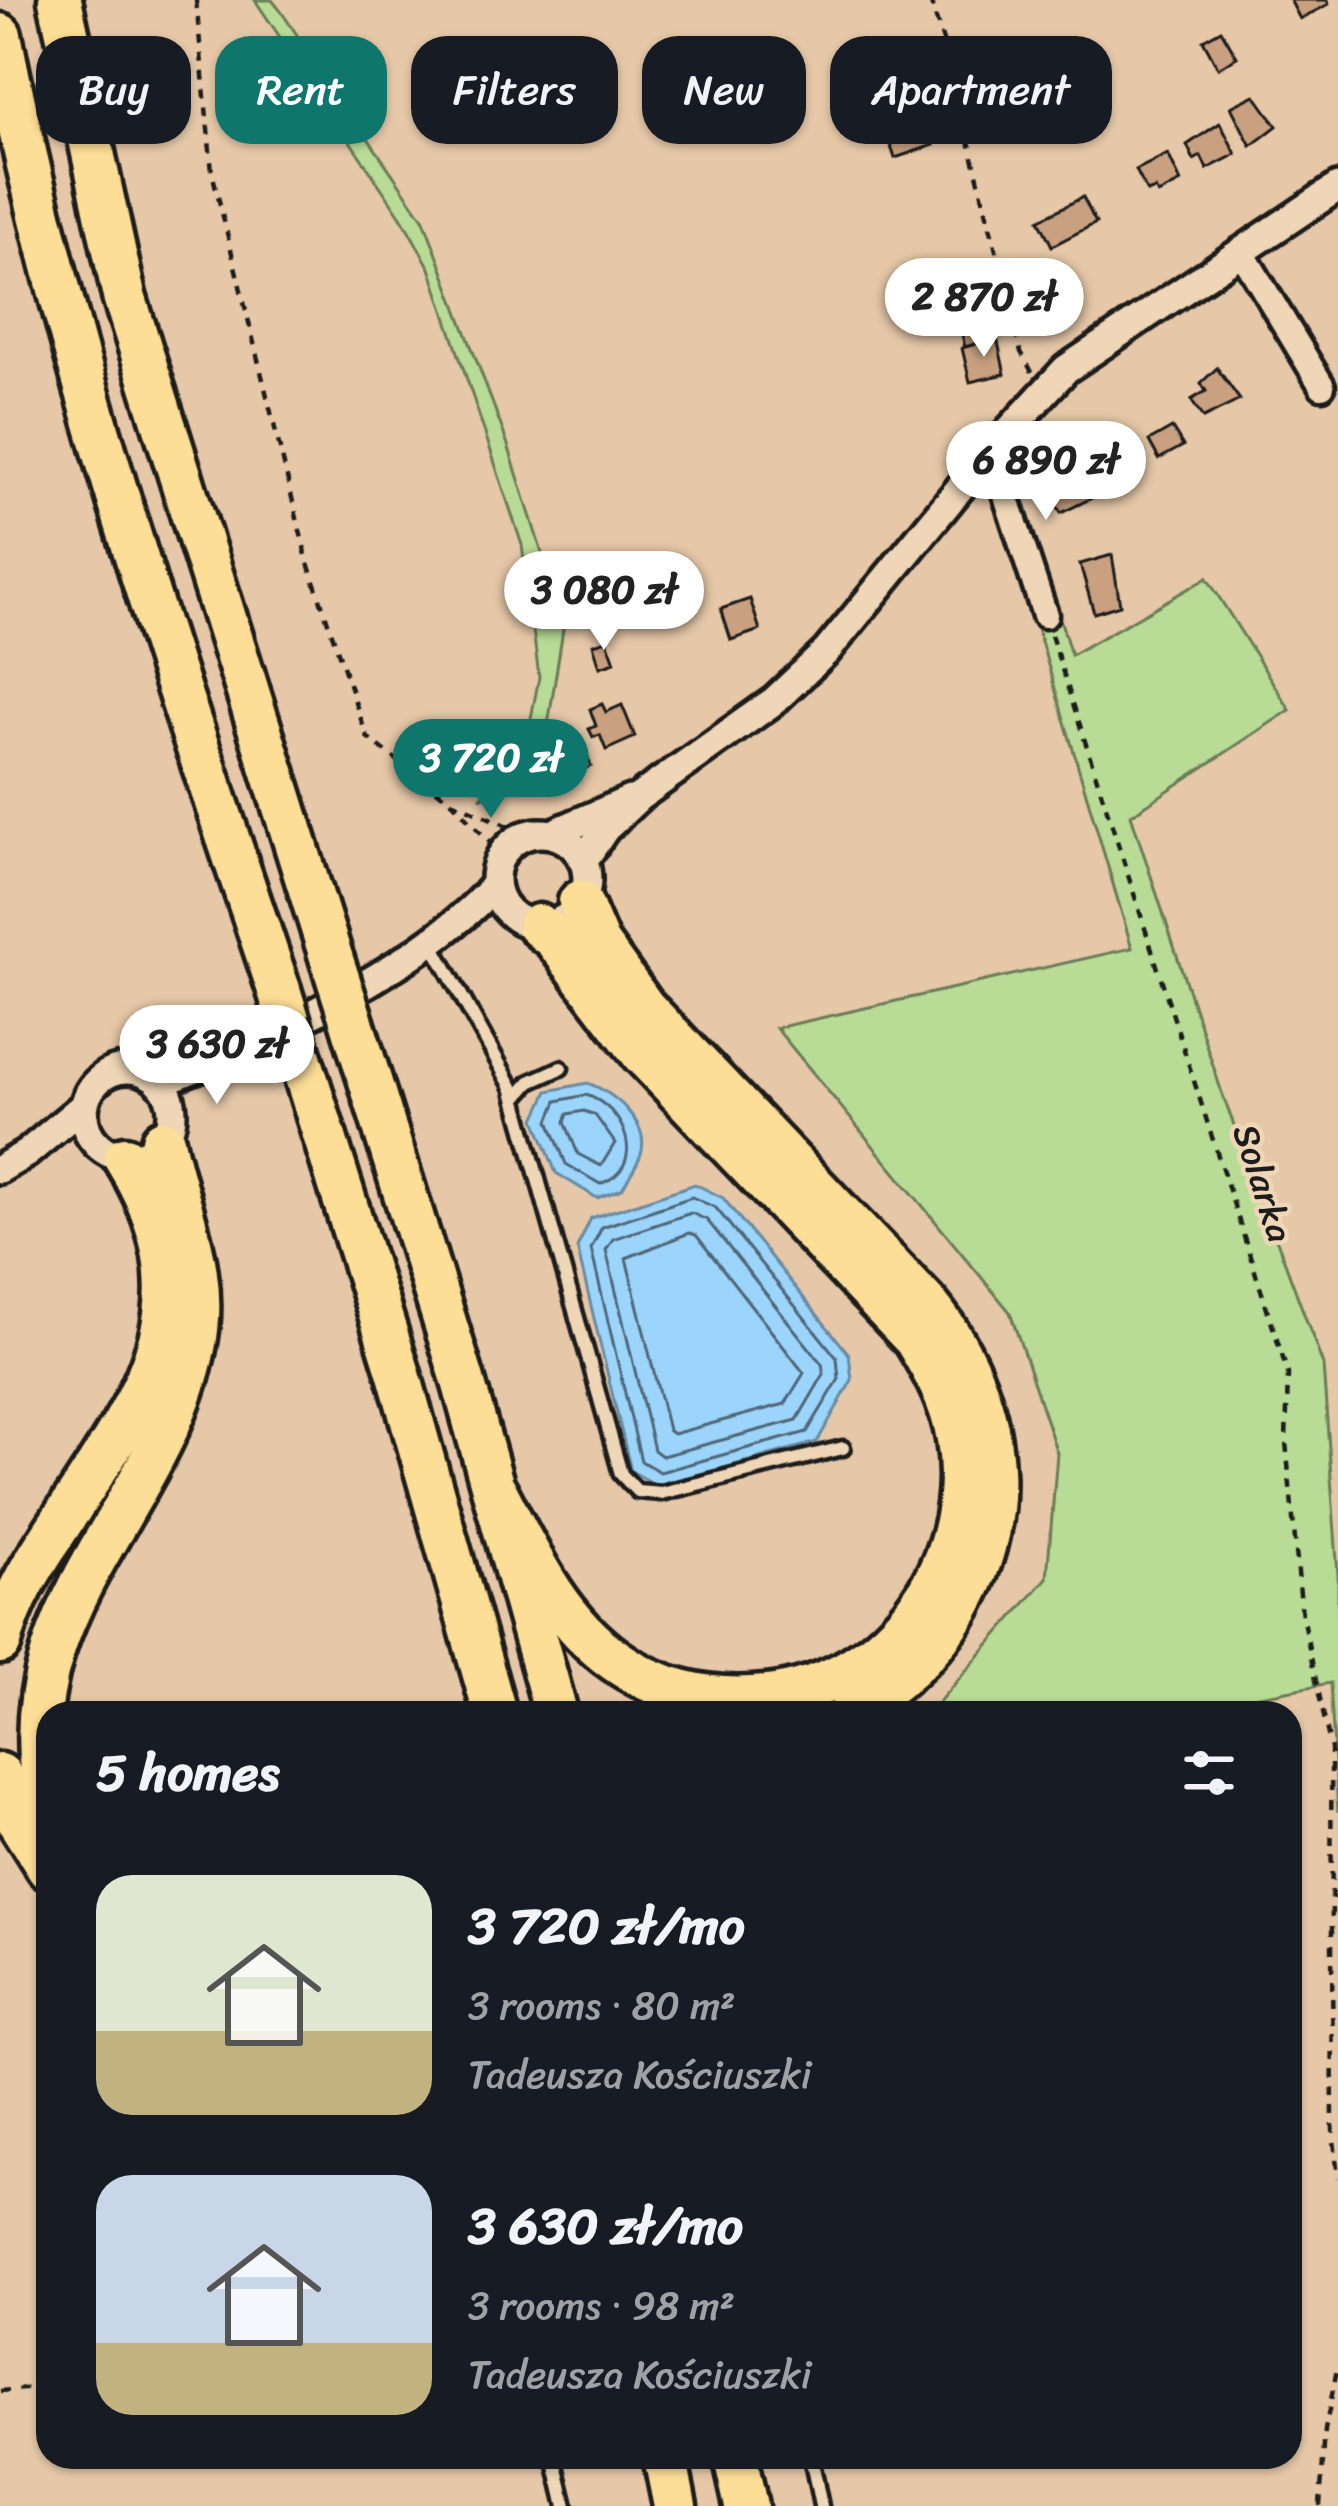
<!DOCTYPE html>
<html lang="en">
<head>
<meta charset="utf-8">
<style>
	:root { --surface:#171b24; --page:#242831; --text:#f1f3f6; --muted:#9ea1a6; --accent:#0f766e }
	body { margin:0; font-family:Sriracha,sans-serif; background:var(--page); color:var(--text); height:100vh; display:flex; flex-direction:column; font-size:45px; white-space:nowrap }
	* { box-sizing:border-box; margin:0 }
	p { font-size:39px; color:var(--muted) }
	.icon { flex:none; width:66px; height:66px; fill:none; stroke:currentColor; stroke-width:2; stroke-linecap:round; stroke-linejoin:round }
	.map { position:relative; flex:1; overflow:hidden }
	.side { position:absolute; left:36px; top:1701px; width:1266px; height:768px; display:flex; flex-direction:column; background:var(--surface); border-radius:36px; box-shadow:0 3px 9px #0004 }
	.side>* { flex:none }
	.top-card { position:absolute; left:36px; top:36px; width:1266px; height:108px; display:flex; gap:24px }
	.price { position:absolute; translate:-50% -102px; padding:0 27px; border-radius:42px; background:#fff; color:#222; font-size:39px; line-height:78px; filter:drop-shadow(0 3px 6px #0008) }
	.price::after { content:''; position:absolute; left:50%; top:72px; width:36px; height:27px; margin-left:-18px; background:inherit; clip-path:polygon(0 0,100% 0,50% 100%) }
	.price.active { background:var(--accent); color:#fff }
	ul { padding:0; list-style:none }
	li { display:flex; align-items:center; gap:36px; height:300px; padding:0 60px }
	li span { display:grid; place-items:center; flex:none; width:336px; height:240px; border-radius:36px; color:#555 }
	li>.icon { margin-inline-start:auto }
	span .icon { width:144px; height:144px; fill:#fffc; stroke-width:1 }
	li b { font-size:51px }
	h2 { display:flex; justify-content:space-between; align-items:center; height:144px; padding:0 60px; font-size:51px }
	.tag { padding:0 42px; border-radius:36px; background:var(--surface); box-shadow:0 3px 9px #0004; font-size:42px; line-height:108px }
	.tag.active { background:var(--accent); color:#fff }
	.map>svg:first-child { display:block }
</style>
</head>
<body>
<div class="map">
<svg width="1338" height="2506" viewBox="0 0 1338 2506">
	<rect width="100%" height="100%" fill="#e6c8a8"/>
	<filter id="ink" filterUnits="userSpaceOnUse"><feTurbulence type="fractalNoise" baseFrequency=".00833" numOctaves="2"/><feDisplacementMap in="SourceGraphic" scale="24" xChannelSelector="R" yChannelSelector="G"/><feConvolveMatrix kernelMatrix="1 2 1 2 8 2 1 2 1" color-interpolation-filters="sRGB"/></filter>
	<g filter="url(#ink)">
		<!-- green -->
		<path fill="#b8dc96" stroke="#6a7c59" stroke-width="3" d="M255 0H272L280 10 424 220 507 442 564 623 541 770 549 788 531 780 480 798 523 760 539 677 522 545 430 268 403 220Z
			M1014 466 1071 655 1207 578 1290 710 1131 815 1221 1090 1323 1365 1338 1575V1812L1330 1683 1167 1713H929L1047 1578 1057 1453 1010 1312 776 1028 1132 948 997 493Z"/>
		<!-- water -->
		<path fill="#9cd5fc" stroke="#698ba2" stroke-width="3" d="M587 1083C612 1091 651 1123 641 1154 637 1166 628 1178 622 1189L597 1198 556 1173 535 1119 548 1091Z
			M695 1184 723 1198 849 1354 852 1380 817 1442 658 1486 631 1471 577 1248 591 1218Z"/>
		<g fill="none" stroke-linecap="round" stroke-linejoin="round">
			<!-- shore -->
			<path stroke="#4f6676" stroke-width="3" d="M586 1095C625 1107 649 1167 600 1184L566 1164 549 1121 557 1101Z
				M584 1111 595 1115 615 1143 601 1166 578 1154 565 1122 568 1114Z
				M692 1197 716 1208 837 1358 839 1379 807 1432 660 1472 641 1461 591 1249 602 1227Z
				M691 1213 707 1220 822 1364 824 1374 797 1420 662 1456 654 1450 606 1250 613 1239Z
				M689 1233 696 1235 804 1373 785 1404 673 1434 668 1430 626 1258Z"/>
		</g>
		<!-- building -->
		<path fill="#c9a180" stroke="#1c1c1c" stroke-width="3" d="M1290 0H1327L1329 4 1300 19Z
			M1221 30 1237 57 1218 68 1203 40Z
			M1255 95 1277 126 1251 146 1231 107Z
			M918 98 934 145 895 158 879 112Z
			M1220 123 1236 154 1207 169 1201 156 1194 160 1187 145Z
			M1168 154 1181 182 1158 194 1155 189 1147 192 1136 170Z
			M1083 197 1096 223 1052 246 1039 220Z
			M1043 259 1059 290 1043 299 1027 268Z
			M952 294 956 312 934 317 930 300Z
			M990 322 994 338 965 347 961 330Z
			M997 338 1005 374 970 382 962 348Z
			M1217 368 1240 400 1203 418 1191 400 1206 391 1201 383Z
			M1172 428 1183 446 1159 459 1149 441Z
			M1091 463 1102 493 1061 513 1049 493Z
			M1112 555 1120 605 1094 613 1080 564Z
			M750 599 760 630 731 640 721 609Z
			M607 640 615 662 600 667 593 644Z
			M602 704 606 712 622 705 635 737 606 750 600 735 593 737 589 729 596 726 590 709Z
			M580 736 591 766 564 776 553 747Z"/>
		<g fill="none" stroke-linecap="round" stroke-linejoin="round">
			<!-- service casing -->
			<g stroke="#1c1c1c" stroke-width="21">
				<path id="service" d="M432 943 512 1087 621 1474 637 1491 661 1493 843 1448
					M516 1098 530 1082 561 1068
					M554 2457 566 2506
					M811 2457 821 2506"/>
			</g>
			<!-- minor casing -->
			<g stroke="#1c1c1c" stroke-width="33">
				<path id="minor" d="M1241 251 1322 386
					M991 450 1045 615"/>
			</g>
			<!-- tertiary casing -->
			<g stroke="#1c1c1c" stroke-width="36">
				<path id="tertiary" d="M495 879a46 46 0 1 1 92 0a46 46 0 1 1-92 0Z
					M552 834 630 800
					M584 860 605 829 639 797 774 701 827 651 991 450 1066 369 1338 187
					M84 1113a44 44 0 1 1 88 0a44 44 0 1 1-88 0Z
					M159 1082C254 1049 432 960 495 884
					M0 1169 27 1153 83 1106"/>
			</g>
			<!-- motorway casing -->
			<g stroke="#1c1c1c" stroke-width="51">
				<path id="motorway" d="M60 0 124 296 332 960
					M0 35C64 360 174 677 279 990
					M580 902 598 944 644 1008 928 1306C1007 1404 1018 1541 935 1641 911 1670 880 1691 850 1713
					M350 1016 462 1377 556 1713
					M296 1045 398 1371 495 1713
					M495 1490C527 1551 557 1619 615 1660 655 1689 704 1701 753 1698 885 1692 979 1568 958 1439 952 1402 934 1370 915 1339L643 1054 555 939 539 926
					M0 1642C11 1599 34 1563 58 1527 140 1401 217 1308 125 1158
					M0 1775 12 1811 48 1868
					M48 1807C0 1615 160 1513 194 1348 210 1273 178 1212 163 1141
					M665 2457 675 2506
					M735 2457 746 2506"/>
			</g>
			<!-- path -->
			<path stroke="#1c1c1c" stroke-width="4.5" stroke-dasharray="9 9" stroke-linecap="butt" d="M196 0 212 172 308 563 367 737 451 801 502 855
				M930 0 949 60 1021 352 1032 372
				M1051 635 1288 1374 1286 1442 1302 1616 1331 1749 1333 2130 1338 2178
				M451 801 528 835
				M0 2391 48 2387
				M1320 2506 1325 2430 1338 2364"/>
			<!-- service -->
			<use href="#service" stroke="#eed6b6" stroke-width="12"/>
			<!-- minor -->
			<use href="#minor" stroke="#eed6b6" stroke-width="24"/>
			<!-- tertiary -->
			<use href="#tertiary" stroke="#eed6b6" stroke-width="27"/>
			<!-- motorway -->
			<use href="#motorway" stroke="#fdde96" stroke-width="42"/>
			<!-- motorway-bridge casing -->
			<g stroke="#1c1c1c" stroke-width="51" stroke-linecap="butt">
				<path id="motorway-bridge" d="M332 960 350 1016
					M279 990 296 1045"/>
			</g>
			<!-- motorway-bridge -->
			<use href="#motorway-bridge" stroke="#fdde96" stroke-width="42"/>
		</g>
	</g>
	<g text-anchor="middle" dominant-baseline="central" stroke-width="9" stroke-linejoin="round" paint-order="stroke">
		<!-- street labels -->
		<g font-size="36" fill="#1c1c1c" stroke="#eed6b6">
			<text transform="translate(1263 1183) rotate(72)">Solarka</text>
		</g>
	</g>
</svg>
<b class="price" style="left:984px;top:360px">2 870 zł</b>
<b class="price" style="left:1046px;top:523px">6 890 zł</b>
<b class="price" style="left:604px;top:653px">3 080 zł</b>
<b class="price active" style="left:491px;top:821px">3 720 zł</b>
<b class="price" style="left:217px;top:1107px">3 630 zł</b>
<div class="top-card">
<a class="tag">Buy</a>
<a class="tag active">Rent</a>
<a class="tag">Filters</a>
<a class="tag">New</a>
<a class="tag">Apartment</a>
</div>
<section class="side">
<h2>5 homes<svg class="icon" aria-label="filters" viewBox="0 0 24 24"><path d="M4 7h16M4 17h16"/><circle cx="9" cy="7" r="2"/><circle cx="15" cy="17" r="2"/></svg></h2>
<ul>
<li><span style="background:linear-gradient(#dfe7d0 65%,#c2b280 0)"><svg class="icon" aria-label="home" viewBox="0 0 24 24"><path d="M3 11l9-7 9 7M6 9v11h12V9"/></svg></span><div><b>3 720 zł/mo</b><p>3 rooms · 80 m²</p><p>Tadeusza Kościuszki</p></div></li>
<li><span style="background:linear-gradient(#c9d6e8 70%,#c2b280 0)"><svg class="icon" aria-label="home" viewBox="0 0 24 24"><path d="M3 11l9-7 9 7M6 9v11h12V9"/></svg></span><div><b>3 630 zł/mo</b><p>3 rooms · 98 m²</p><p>Tadeusza Kościuszki</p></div></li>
</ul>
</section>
</div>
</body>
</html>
